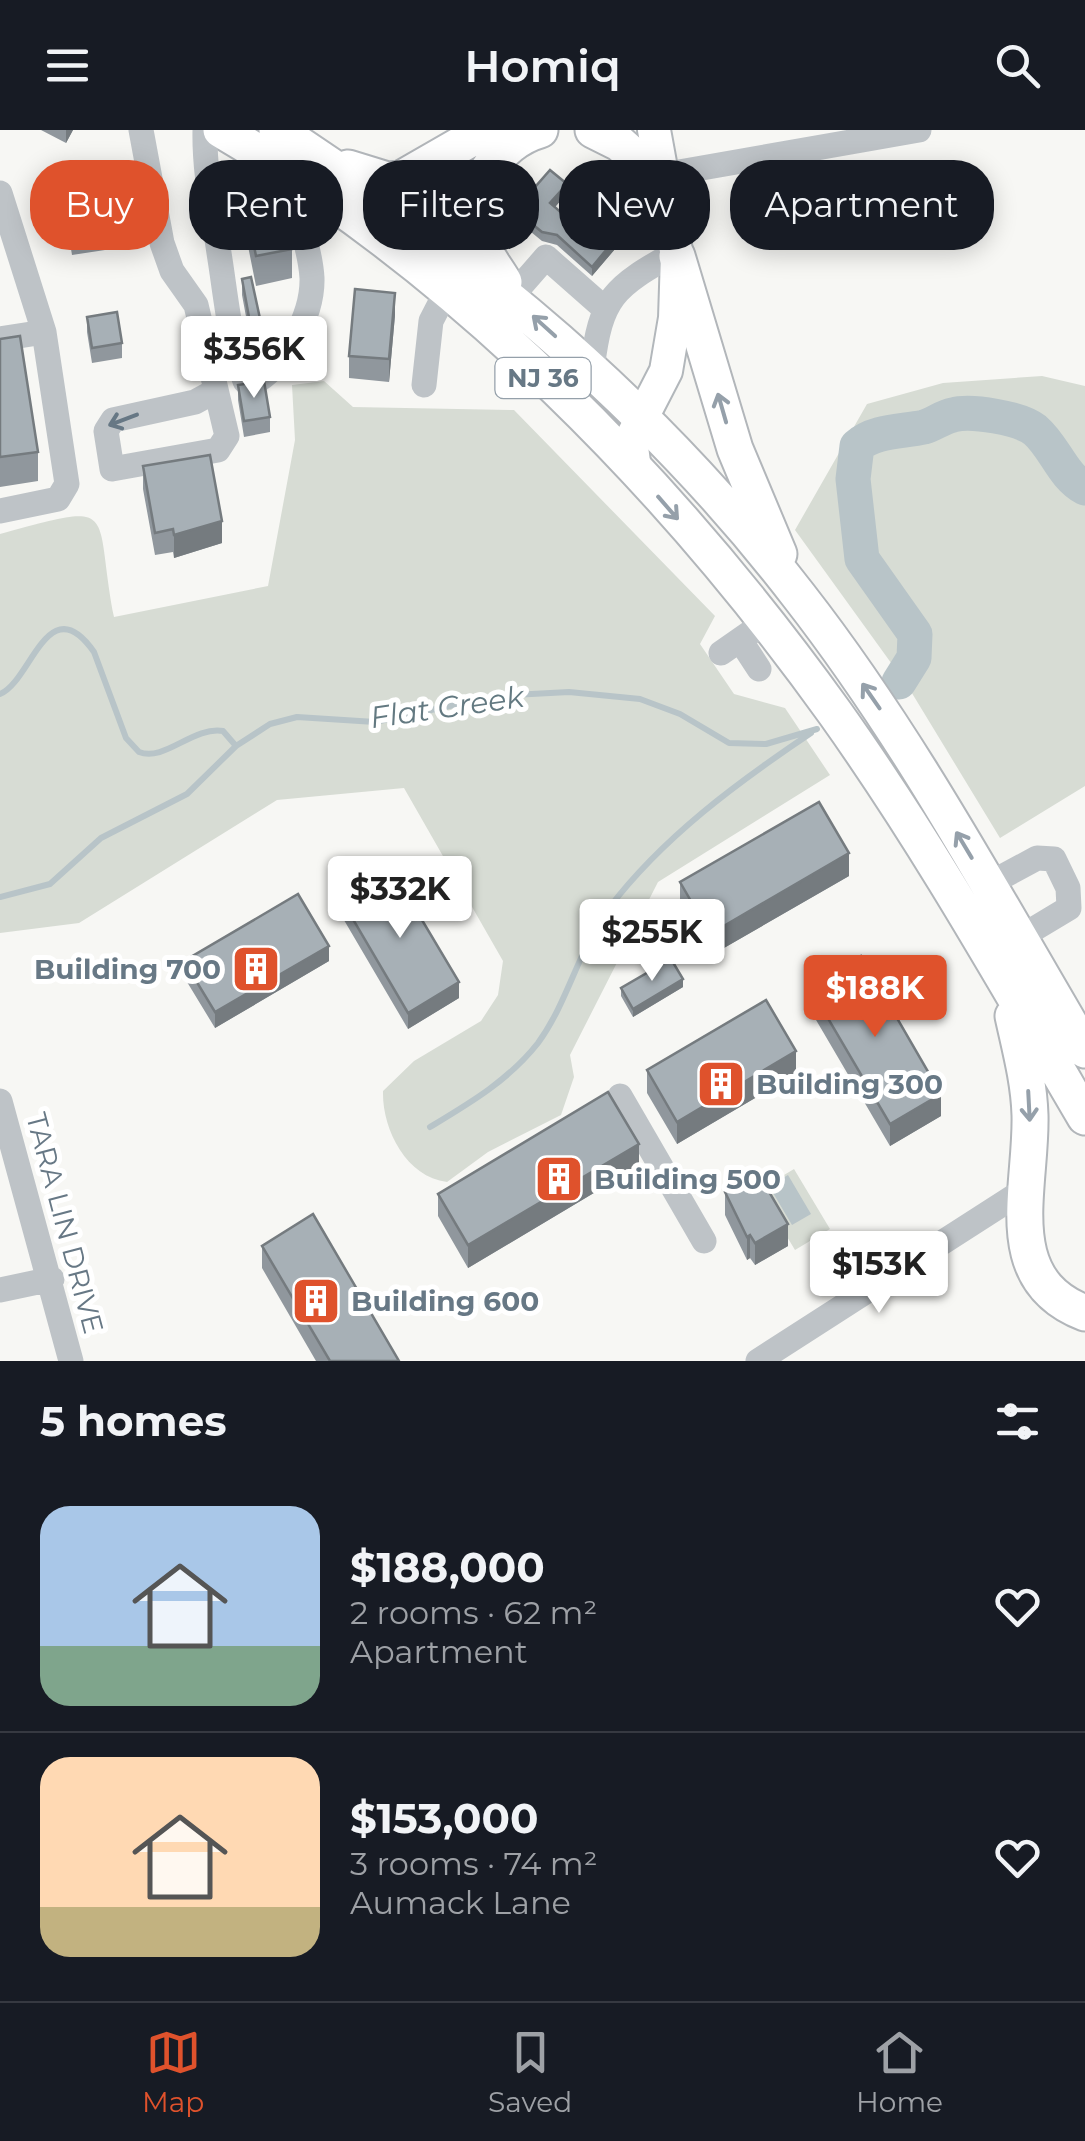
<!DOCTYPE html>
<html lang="en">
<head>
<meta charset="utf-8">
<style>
	:root { --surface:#171b24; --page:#20242c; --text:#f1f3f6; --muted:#9ea1a6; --line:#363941; --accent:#df522c }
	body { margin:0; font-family:Montserrat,sans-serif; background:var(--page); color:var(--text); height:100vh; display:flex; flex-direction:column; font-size:38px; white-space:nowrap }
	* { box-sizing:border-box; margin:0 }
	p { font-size:32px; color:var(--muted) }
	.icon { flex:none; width:55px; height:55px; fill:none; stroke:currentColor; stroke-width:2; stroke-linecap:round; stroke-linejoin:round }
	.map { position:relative; height:1231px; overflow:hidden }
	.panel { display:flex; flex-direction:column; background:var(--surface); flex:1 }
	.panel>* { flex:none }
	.guide { position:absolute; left:30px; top:30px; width:1025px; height:90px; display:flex; gap:20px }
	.price { position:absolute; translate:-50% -85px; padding:0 22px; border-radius:10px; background:#fff; color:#222; font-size:32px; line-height:65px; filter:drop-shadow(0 2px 5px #0008) }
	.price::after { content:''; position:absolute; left:50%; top:60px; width:30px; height:22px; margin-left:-15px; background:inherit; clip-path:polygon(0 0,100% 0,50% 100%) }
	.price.active { background:var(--accent); color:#fff }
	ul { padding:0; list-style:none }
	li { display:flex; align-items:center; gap:30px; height:250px; padding:0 40px }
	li+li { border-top:2px solid var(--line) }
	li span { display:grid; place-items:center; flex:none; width:280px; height:200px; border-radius:30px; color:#555 }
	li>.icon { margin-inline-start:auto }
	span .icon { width:120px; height:120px; fill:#fffc; stroke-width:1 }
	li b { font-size:42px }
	h2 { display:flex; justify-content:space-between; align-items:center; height:120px; padding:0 40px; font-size:42px }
	.chip { padding:0 35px; border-radius:40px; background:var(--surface); box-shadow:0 5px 25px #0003; font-size:35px; line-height:90px }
	.chip.active { background:var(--accent); color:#fff }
	header { display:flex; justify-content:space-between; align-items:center; height:130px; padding:0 40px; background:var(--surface); font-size:45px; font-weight:600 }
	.dock { display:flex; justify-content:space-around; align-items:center; height:140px; border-top:2px solid var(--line); background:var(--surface); font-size:28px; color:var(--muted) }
	.dock a { display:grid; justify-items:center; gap:5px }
	.dock .active { color:var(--accent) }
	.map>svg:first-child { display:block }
</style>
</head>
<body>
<header><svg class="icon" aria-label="menu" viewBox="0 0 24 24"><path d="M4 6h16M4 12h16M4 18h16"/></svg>Homiq<svg class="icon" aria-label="search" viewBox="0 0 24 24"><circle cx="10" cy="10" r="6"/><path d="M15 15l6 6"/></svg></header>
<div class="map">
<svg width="1085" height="1231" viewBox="0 0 1085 1231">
	<rect width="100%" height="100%" fill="#f7f7f4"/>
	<!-- green -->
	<path fill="#d7dcd4" d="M1042 246 1085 256V656L1000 708 907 555 795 400 867 274 943 253Z
		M324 251 353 277 514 280 715 486 700 514 734 564 785 578 830 645 658 752 570 925 574 947 561 985 488 1022 447 1052C406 1047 382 999 383 961L414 931 481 891 498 865 503 831 404 658 277 670 79 793 0 803V404C122 370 93 378 114 487L268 456 295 310 292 255Z
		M794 1039 830 1099 795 1120 759 1060Z"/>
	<!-- water -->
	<path fill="#b8c4c8" d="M788 1045 811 1084 792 1095 769 1056Z"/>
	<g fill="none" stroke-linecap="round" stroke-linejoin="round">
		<!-- stream -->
		<path stroke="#b8c4c8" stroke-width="6" d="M0 564C31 552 48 456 94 522L126 608 139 622C165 632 193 596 223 601L236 616
			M0 767 50 754 101 708 187 664 236 616 270 594 297 587 375 592 496 566 569 562 640 569 680 584 729 613 766 614 817 599
			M430 997C470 973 509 950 538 913 568 872 579 818 609 778 663 707 738 652 811 603"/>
		<!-- river -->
		<path stroke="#b8c4c8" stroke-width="35" d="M899 552 914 528 915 504 862 429 853 349 857 316C875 300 902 302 924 297 934 294 943 287 953 285 971 280 1020 288 1035 300 1055 317 1062 346 1085 358"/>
		<!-- major casing -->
		<g stroke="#b2b7bb" stroke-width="36">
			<path id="major" d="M635 340 631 309 666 241 675 188 677 126 654 0"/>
		</g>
		<!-- highway casing -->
		<g stroke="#b2b6ba" stroke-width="39">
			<path id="highway" d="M221 0C463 142 672 356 835 583 927 712 1005 851 1085 987
				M277 0C476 129 654 277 799 466 909 607 994 766 1085 920
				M593 0 619 13 664 53
				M348 38 387 50 401 49 486 0
				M677 126 735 319 779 424
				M504 152C495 137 482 121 477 104 464 60 498 12 540 0
				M1013 886C1020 918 1029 951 1030 985 1032 1059 997 1149 1085 1183"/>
		</g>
		<!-- minor -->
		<path stroke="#bec3c7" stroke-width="25" d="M141 0 162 113 172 141 196 175 227 306 218 320 112 339 106 301 113 290 195 272 215 261
			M205 0C204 42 213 81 219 123 226 166 229 210 245 251L252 254C285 237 313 185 312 148 310 110 293 97 309 57
			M662 45 919 0
			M0 63 44 202
			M512 166 546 127 605 179
			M0 209 44 202 67 354 58 369 0 381
			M592 239C601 166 613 158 676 122
			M424 255 431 191 446 162
			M740 510 759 539
			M721 523 764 493
			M987 755 1037 728 1054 729 1068 758 1069 778 1019 808
			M620 966 704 1111
			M0 971 71 1231
			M0 1160 52 1149
			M758 1231 1027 1058"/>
		<!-- major -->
		<use href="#major" stroke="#fff" stroke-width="32"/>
		<!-- highway -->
		<use href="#highway" stroke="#fff" stroke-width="35"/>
	</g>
	<!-- wall -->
	<path fill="#90979d" d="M41 0H73L66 13Z
		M239 42 292 119V148L256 156 239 71Z
		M567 63 555 77 579 98 621 112 592 146 557 115 542 111 531 102V93L533 91 522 82V72Z
		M65 67 105 105V120L72 125 65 83Z
		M242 149 264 222 253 224 242 165Z
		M395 185 389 252 349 248V226Z
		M87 187 122 213V228L92 233 87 202Z
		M0 209 38 322V351L0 357Z
		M238 255 270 287V302L244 307 238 270Z
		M143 336 222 413 174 428 173 422 155 425 143 359Z
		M849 746 710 826 680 775V752Z
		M341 769 459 868 408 899 341 785Z
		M184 831H329L215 898 184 847Z
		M809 856 941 986 890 1016 809 878Z
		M683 857 633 887 621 866V858Z
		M647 940 796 944 677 1014 647 963Z
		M639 1036 468 1138 438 1086V1064Z
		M725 1062 788 1116 755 1135 750 1128 747 1130 725 1085Z
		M262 1116 399 1231H316L262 1138Z"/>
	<!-- shaded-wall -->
	<path fill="#757b7f" d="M66 0H73L66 13Z
		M567 54V63L550 83V73Z
		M621 102V112L592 146V137Z
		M395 163V185L389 252V229Z
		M264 207V222L253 224V209Z
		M222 391V413L174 428V405Z
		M849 723V746L710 826V804Z
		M329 816V831L215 898V882Z
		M683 849V857L633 887V879Z
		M459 852V868L408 899V883Z
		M796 921V944L677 1014V992Z
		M941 964V986L890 1016V994Z
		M639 1014V1036L468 1138V1115Z
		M788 1094V1116L755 1135V1113Z
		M750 1105V1128L747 1130V1107Z"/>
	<!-- building -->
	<path fill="#a7b0b6" stroke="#757b7f" stroke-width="2.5" d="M550 40 567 54 550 73 579 98 594 79 621 102 592 137 557 105 542 102 531 93 537 85 522 72Z
		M239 42 282 62 292 119 256 126Z
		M98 62 105 105 72 110 65 67Z
		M251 147 264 207 253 209 242 149Z
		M355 159 395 163 389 229 349 226Z
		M117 182 122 213 92 218 87 187Z
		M20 206 38 322 0 327V209Z
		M264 251 270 287 244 291 238 255Z
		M210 325 222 391 174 405 173 399 155 403 143 336Z
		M819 672 849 723 710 804 680 752Z
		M391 738 459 852 408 883 341 769Z
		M298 764 329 816 215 882 184 831Z
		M861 826 941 964 890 994 809 856Z
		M671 829 683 849 633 879 621 858Z
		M766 870 796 921 677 992 647 940Z
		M608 962 639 1014 468 1115 438 1064Z
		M758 1043 788 1094 755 1113 750 1105 747 1107 725 1062Z
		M313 1084 399 1231H330L262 1116Z"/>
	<!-- one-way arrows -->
	<defs><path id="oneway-shaft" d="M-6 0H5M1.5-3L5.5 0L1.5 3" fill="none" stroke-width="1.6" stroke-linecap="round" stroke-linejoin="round" transform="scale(2.5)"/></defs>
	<g stroke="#95a0aa">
		<use href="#oneway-shaft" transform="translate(544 196) rotate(-138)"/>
		<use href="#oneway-shaft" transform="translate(722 278) rotate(-106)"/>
		<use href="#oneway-shaft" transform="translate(668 378) rotate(49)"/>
		<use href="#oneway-shaft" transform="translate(871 566) rotate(-125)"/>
		<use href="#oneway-shaft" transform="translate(964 715) rotate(-121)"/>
		<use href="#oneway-shaft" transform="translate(1029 976) rotate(87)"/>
	</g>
	<use stroke="#677885" href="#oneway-shaft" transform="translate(123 290) rotate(159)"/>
	<!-- icons -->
	<defs>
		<g id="building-square" transform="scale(2.5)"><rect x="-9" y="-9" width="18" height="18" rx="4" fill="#df522c" stroke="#fff"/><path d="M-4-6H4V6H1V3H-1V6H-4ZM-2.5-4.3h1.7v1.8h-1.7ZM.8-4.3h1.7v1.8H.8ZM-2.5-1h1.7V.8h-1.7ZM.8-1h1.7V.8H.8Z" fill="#fff"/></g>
	</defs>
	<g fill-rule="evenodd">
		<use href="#building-square" x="256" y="839"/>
		<use href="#building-square" x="721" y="954"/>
		<use href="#building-square" x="559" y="1049"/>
		<use href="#building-square" x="316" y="1171"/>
	</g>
	<g text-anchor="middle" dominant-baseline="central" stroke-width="10" stroke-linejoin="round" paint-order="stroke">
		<!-- shield labels -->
		<rect fill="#fff" stroke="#95a0aa" stroke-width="2.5" x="495.5" y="228" width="95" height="40" rx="8"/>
		<g font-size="25" font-weight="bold" fill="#677885">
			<text x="543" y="248">NJ 36</text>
		</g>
		<!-- poi labels -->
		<g font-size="28" font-weight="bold" fill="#677885" stroke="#fff" text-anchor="start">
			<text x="221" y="839" text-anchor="end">Building 700</text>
			<text x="756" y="954">Building 300</text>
			<text x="594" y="1049">Building 500</text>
			<text x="351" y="1171">Building 600</text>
		</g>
		<!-- street labels -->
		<g font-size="28" fill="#677885" stroke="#fff">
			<text transform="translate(65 1093) rotate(75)">TARA LIN DRIVE</text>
		</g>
		<!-- water labels -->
		<g font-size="30" font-style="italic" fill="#637981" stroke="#fff">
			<text transform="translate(447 577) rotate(-8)">Flat Creek</text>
		</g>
	</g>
</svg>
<b class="price" style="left:254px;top:271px">$356K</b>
<b class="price" style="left:400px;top:811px">$332K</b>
<b class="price" style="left:652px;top:854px">$255K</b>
<b class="price active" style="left:875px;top:910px">$188K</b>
<b class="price" style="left:879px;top:1186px">$153K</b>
<div class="guide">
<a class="chip active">Buy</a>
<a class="chip">Rent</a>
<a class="chip">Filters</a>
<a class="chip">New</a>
<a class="chip">Apartment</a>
</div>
</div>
<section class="panel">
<h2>5 homes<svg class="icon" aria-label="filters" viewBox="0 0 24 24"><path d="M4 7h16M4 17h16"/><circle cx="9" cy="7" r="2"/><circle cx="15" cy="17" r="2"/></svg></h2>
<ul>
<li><span style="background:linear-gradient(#a9c7e8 70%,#7fa58c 0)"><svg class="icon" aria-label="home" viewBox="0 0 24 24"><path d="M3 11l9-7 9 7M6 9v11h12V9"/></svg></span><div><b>$188,000</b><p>2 rooms · 62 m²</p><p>Apartment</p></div><svg class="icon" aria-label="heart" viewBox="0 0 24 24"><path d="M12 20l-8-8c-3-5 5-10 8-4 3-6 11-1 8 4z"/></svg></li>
<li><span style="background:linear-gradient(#ffd9b3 75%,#c2b280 0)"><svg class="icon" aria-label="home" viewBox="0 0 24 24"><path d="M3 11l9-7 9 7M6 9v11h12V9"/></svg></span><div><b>$153,000</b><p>3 rooms · 74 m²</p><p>Aumack Lane</p></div><svg class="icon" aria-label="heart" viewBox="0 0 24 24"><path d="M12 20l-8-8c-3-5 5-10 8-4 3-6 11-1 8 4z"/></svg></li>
</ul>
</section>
<nav class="dock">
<a class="active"><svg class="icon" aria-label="map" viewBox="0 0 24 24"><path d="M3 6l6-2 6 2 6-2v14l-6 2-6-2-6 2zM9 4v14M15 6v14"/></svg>Map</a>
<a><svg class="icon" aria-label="saved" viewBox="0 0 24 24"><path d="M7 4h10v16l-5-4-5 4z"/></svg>Saved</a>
<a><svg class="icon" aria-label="home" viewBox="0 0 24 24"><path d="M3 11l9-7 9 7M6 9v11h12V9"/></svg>Home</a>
</nav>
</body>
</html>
